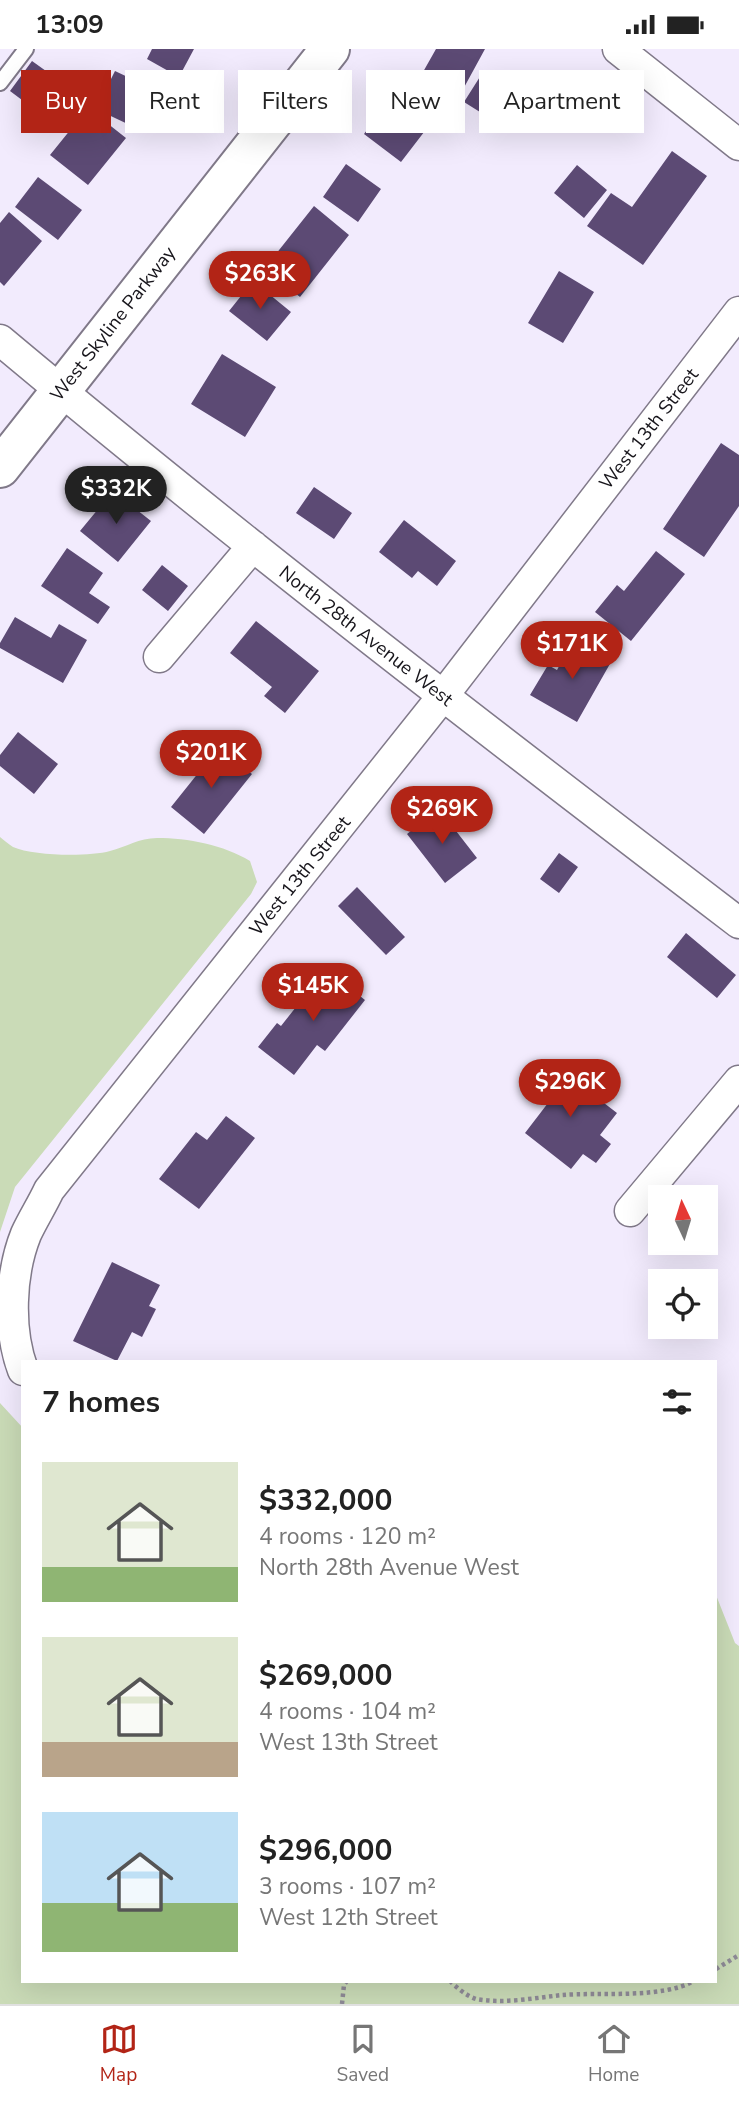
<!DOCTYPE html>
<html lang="en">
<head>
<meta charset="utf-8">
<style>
	:root { --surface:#fff; --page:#f2f2f2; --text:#222; --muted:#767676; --line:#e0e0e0; --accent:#b22416 }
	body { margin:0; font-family:"Nunito Sans",sans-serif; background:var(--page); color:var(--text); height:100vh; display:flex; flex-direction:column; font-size:26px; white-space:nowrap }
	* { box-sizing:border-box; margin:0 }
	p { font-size:23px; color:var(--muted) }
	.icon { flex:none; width:38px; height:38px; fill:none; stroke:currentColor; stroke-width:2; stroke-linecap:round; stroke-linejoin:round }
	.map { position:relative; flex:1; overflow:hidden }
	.side { position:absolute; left:21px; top:1311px; width:696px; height:623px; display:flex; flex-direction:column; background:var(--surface); border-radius:0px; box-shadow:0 7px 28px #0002 }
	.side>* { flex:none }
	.top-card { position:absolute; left:21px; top:21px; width:698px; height:63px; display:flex; gap:14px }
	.needle { width:46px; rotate:356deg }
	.tools { position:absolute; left:648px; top:1136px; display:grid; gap:14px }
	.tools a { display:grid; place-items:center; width:70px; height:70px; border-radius:0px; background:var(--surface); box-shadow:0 7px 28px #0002; font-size:35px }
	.price { position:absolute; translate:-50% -60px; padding:0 16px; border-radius:24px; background:var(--accent); color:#fff; font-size:23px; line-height:46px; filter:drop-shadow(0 2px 4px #0008) }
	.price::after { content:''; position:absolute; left:50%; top:42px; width:21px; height:16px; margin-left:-10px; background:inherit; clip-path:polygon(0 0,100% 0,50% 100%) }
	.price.current { background:#222; color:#fff }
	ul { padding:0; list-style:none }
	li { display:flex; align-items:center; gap:21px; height:175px; padding:0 21px }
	li span { display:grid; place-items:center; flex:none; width:196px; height:140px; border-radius:0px; color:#555 }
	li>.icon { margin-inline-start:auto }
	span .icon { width:84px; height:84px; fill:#fffc; stroke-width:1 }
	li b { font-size:30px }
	h2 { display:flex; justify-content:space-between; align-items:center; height:84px; padding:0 21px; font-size:30px }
	.pill { padding:0 24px; border-radius:0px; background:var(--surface); box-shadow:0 7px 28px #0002; font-size:24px; line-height:63px }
	.pill.current { background:var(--accent); color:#fff }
	.status { display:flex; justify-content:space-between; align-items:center; height:49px; padding:0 35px; background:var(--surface); direction:ltr }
	.status svg { height:19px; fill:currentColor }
	.tab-bar { display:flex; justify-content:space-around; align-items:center; height:98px; border-top:2px solid var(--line); background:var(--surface); font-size:19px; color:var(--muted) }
	.tab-bar a { display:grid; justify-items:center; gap:4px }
	.tab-bar .current { color:var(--accent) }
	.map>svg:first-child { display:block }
</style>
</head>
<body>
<div class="status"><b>13:09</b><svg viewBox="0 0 49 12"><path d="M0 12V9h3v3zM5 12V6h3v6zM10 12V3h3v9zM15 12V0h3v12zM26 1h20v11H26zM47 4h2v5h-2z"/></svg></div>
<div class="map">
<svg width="739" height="1955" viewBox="0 0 739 1955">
	<rect width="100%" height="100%" fill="#f2ebfd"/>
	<!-- green -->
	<path fill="#cadbb7" d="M0 788C4 791 8 795 13 798 33 807 88 808 110 802 126 798 139 789 157 789 188 789 224 796 250 812L257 833 251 845 15 1138 0 1183Z
		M0 1354 23 1379V1932H716V1546L735 1594 739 1597V1955H0Z"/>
	<!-- building -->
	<path fill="#5c4a74" d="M152 0H194L179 28 147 10Z
		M436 0H485L461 44 423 23Z
		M32 12 60 32 38 63 10 42Z
		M115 22 153 40 134 78 96 60Z
		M483 23 518 44 499 75 464 53Z
		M404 32 441 61 401 113 364 85Z
		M88 59 126 89 88 136 50 106Z
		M672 102 707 127 643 216 587 177 611 144 632 158Z
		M346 115 381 140 358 173 323 148Z
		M577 116 607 141 584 169 554 144Z
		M38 128 82 161 58 191 15 158Z
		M314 157 349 186 300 248 264 220Z
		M9 163 42 192 4 237 0 233V174Z
		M559 222 594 243 563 294 528 274Z
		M253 232 291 263 267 292 229 262Z
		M222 305 276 338 245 388 191 355Z
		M721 394 739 406V457L704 508 663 480Z
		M314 438 352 464 334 490 296 464Z
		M113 442 151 472 118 513 80 482Z
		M404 471 456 512 437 537 418 522 412 529 379 503Z
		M67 499 103 524 89 544 110 558 98 575 41 537Z
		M656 502 685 525 631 592 595 563 617 536 624 542Z
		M162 516 188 537 168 562 142 541Z
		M15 568 51 589 59 575 87 591 63 634 0 599V594Z
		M256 572 319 622 285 664 264 647 272 638 230 604Z
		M573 591 611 613 577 673 530 646 548 616 557 621Z
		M18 683 58 715 34 745 0 717V706Z
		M219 698 252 725 204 785 171 758Z
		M439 760 477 809 445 834 407 785Z
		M559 804 578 818 559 844 540 830Z
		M357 838 405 888 386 906 338 857Z
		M686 884 736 926 717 949 667 908Z
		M326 920 365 951 325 1002 317 996 294 1026 258 998 277 974 281 977Z
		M552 1014 617 1064 600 1086 611 1095 596 1114 583 1105 571 1120 525 1084 548 1054 532 1041Z
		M226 1067 255 1089 199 1160 159 1130 196 1083 207 1091Z
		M112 1213 160 1236 149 1257 156 1260 142 1288 132 1283 117 1312 73 1292Z"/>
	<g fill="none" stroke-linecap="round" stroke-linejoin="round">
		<!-- lane casing -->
		<g stroke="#807989" stroke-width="18">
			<path id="lane" d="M0 34 26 0"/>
		</g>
		<!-- street casing -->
		<g stroke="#807989" stroke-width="33">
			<path id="street" d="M618 0 739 96
				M0 291C241 493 490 684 739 874
				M159 608 253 497
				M630 1162 739 1032
				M23 1321C8 1281 10 1225 26 1185 33 1170 42 1156 49 1141L442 648 739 263"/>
		</g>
		<!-- secondary casing -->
		<g stroke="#807989" stroke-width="42">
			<path id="secondary" d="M0 419 330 0"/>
		</g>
		<!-- path -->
		<path stroke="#8e8a96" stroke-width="4.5" stroke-dasharray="3.5 3.5" stroke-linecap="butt" d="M716 1920 739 1906
			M450 1932C457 1939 467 1947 476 1950 504 1955 534 1949 562 1946 599 1943 662 1950 694 1932
			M342 1955 344 1936 347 1932"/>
		<!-- lane -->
		<use href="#lane" stroke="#fff" stroke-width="14"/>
		<!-- street -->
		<use href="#street" stroke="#fff" stroke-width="30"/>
		<!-- secondary -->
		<use href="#secondary" stroke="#fff" stroke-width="38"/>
	</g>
	<g text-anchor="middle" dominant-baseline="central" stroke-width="7" stroke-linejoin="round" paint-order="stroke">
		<!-- street labels -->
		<g font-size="19" fill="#17151b" stroke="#fff">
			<text transform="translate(113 275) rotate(-52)">West Skyline Parkway</text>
			<text transform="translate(649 380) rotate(-52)">West 13th Street</text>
			<text transform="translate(366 587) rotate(38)">North 28th Avenue West</text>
			<text transform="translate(300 827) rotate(-51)">West 13th Street</text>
		</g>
	</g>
</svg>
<div class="tools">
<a><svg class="needle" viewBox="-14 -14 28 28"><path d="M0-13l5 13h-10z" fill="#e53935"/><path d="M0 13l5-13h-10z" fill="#767676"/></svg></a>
<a><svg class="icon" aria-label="locate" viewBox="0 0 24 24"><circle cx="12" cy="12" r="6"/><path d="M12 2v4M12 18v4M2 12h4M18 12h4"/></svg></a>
</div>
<b class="price" style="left:260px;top:262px">$263K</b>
<b class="price current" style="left:116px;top:477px">$332K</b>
<b class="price" style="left:572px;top:632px">$171K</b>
<b class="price" style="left:211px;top:741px">$201K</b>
<b class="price" style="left:442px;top:797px">$269K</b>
<b class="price" style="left:313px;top:974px">$145K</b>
<b class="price" style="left:570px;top:1070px">$296K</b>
<div class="top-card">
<a class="pill current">Buy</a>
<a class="pill">Rent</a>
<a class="pill">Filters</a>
<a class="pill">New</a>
<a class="pill">Apartment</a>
</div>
<section class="side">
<h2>7 homes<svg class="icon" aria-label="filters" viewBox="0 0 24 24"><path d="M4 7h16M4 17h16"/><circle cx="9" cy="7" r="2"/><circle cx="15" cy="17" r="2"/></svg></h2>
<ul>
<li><span style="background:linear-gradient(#dfe7d0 75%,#8fb573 0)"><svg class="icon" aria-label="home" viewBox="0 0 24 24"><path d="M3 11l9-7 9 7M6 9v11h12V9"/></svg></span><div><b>$332,000</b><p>4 rooms · 120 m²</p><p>North 28th Avenue West</p></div></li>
<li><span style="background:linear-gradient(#dfe7d0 75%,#b9a48a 0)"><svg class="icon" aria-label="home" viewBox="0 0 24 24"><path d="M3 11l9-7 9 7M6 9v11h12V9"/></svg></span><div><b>$269,000</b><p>4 rooms · 104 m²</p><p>West 13th Street</p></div></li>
<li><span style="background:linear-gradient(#bfe0f5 65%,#8fb573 0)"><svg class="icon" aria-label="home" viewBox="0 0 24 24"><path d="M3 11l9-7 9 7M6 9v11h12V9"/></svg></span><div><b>$296,000</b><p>3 rooms · 107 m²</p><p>West 12th Street</p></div></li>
</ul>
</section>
</div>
<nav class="tab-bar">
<a class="current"><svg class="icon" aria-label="map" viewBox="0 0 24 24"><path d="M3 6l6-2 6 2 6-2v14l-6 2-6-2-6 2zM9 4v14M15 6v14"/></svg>Map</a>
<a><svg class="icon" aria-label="saved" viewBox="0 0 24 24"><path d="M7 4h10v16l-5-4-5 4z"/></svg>Saved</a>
<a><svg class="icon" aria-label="home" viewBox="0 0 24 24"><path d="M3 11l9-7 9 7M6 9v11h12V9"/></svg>Home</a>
</nav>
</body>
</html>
